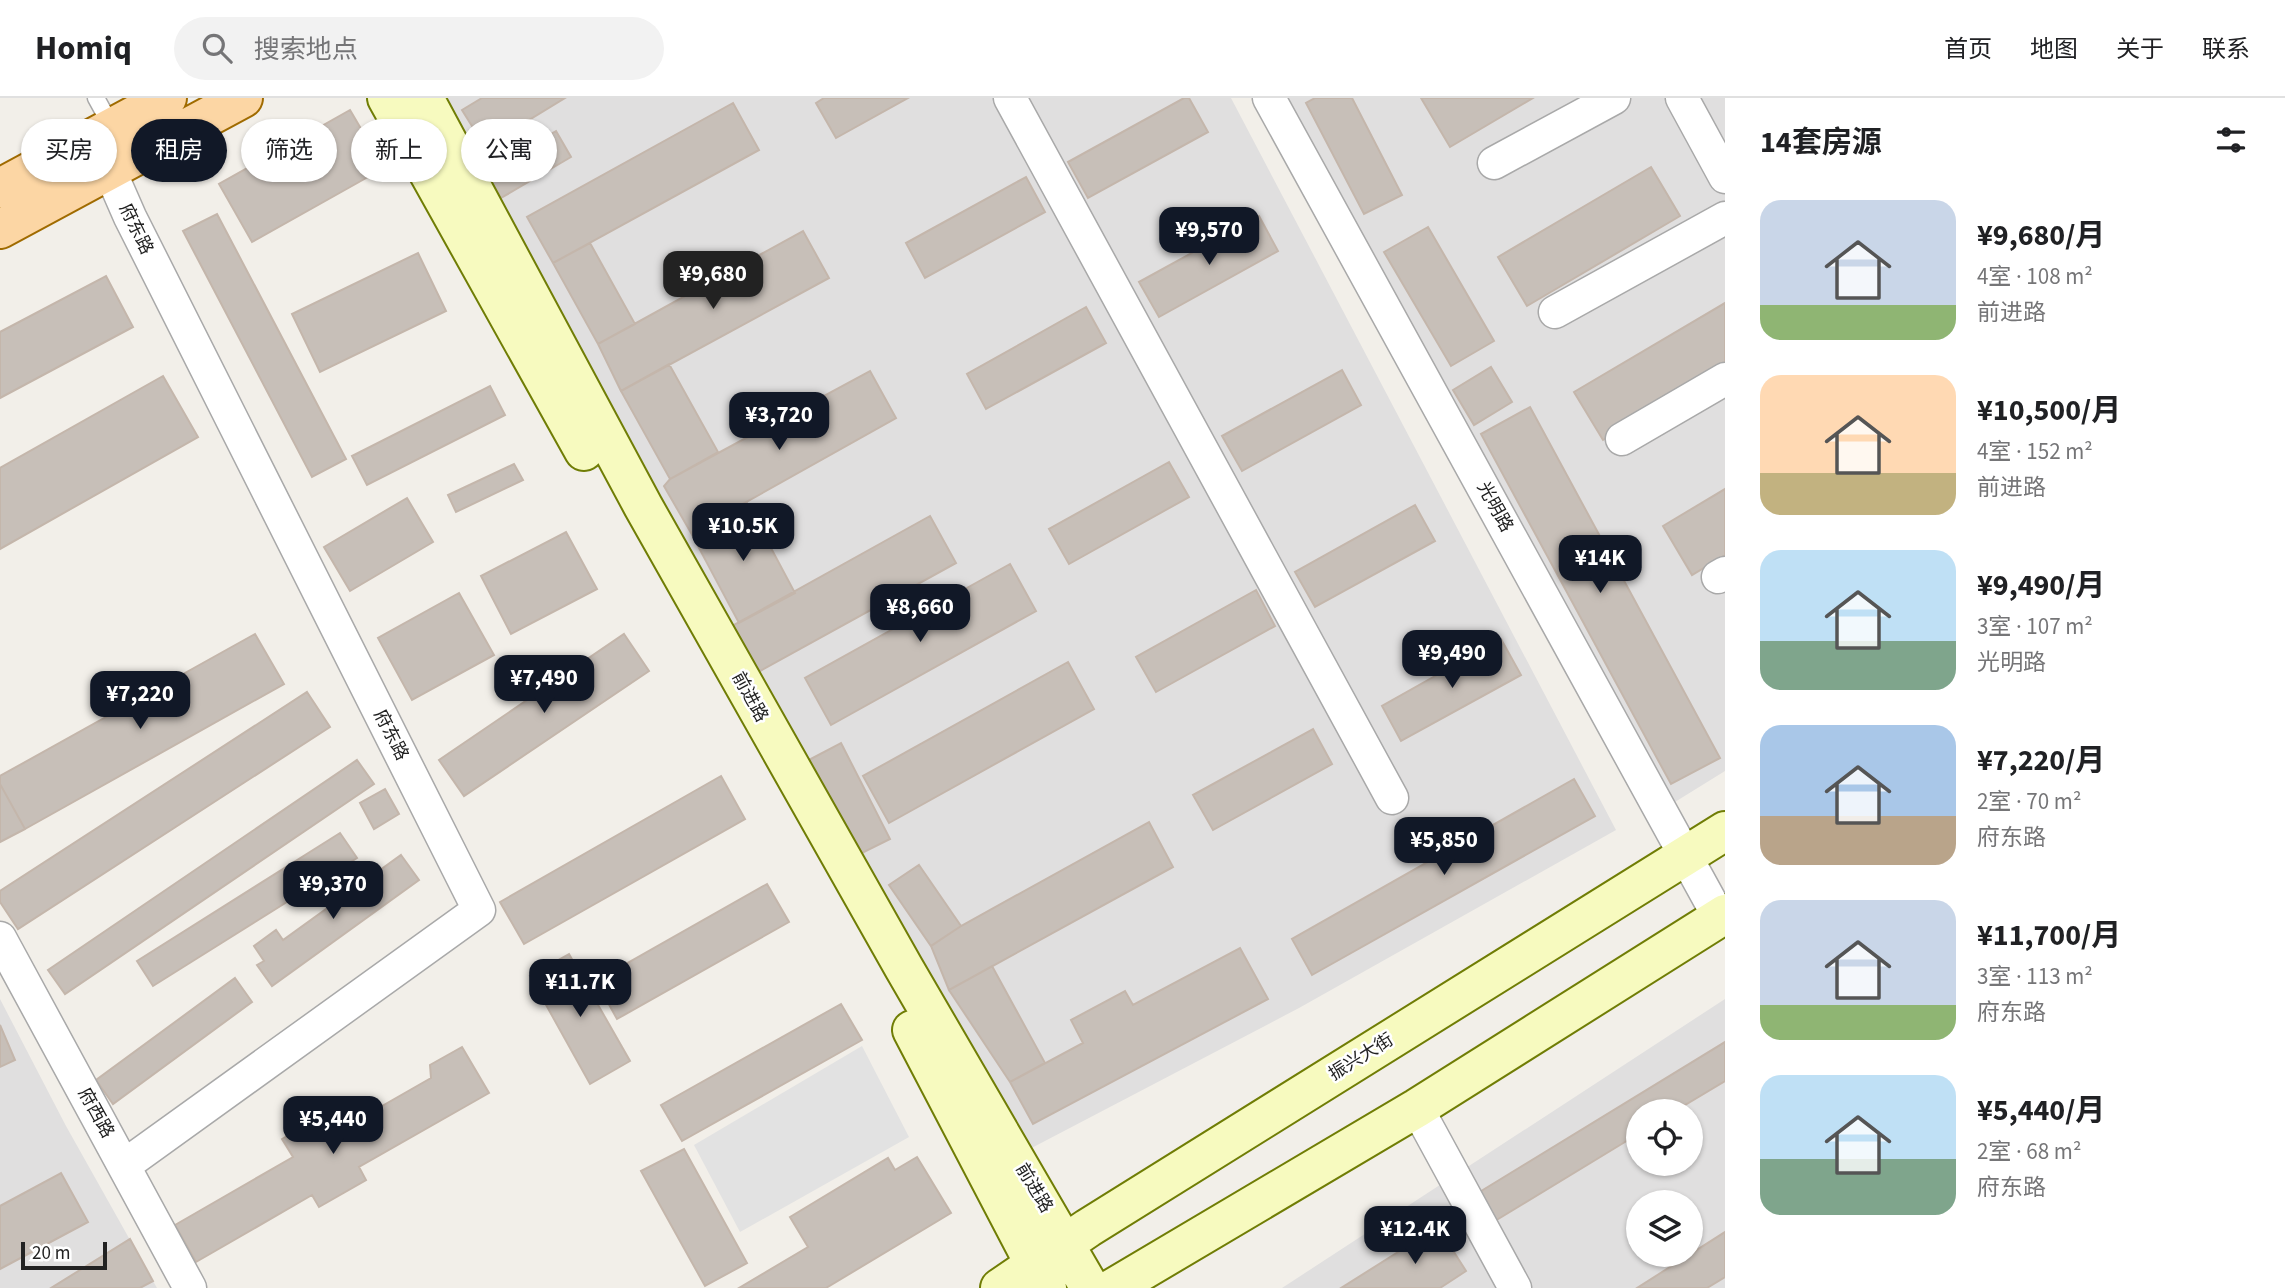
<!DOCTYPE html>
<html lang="zh">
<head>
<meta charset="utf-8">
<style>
	:root { --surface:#fff; --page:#f2f2f2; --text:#202124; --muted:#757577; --line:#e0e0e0; --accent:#111827 }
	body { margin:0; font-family:"Source Sans 3","Noto Sans SC",sans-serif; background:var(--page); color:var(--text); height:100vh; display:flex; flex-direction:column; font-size:26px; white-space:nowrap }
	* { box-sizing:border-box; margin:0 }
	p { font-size:23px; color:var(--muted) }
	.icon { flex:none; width:38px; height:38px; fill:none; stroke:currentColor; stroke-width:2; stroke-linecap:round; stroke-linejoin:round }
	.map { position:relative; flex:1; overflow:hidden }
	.panel { display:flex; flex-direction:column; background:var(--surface); width:560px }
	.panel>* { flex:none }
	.banner { position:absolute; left:21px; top:21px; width:665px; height:63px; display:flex; gap:14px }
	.fabs { position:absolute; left:1626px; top:1001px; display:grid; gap:14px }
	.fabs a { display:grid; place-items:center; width:77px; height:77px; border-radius:50%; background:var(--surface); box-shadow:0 2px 5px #0004; font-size:35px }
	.scale { position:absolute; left:21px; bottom:18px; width:86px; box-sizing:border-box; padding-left:7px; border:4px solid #222; border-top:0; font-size:19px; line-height:24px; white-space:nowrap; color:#222; -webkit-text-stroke:5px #fff; paint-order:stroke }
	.price { position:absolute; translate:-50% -60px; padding:0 16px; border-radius:14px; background:var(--accent); color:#fff; font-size:23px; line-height:46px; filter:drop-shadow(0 2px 4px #0008) }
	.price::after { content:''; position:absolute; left:50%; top:42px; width:21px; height:16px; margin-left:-10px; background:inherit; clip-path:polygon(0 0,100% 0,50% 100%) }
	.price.active { background:#222; color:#fff }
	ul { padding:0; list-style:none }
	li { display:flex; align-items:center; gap:21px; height:175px; padding:0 35px }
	li span { display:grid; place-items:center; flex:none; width:196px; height:140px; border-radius:21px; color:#555 }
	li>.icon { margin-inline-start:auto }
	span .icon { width:84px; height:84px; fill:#fffc; stroke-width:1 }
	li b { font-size:30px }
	h2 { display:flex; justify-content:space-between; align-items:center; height:84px; padding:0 35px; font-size:30px }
	.tag { padding:0 24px; border-radius:32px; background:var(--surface); box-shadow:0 2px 5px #0004; font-size:24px; line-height:63px }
	.tag.active { background:var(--accent); color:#fff }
	header { display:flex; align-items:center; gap:42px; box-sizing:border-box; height:98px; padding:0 35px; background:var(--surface); border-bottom:2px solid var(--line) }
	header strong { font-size:33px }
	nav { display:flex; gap:38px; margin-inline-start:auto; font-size:24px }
	.search { width:490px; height:63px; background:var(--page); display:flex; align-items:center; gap:18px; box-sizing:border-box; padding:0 24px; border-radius:38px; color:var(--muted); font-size:26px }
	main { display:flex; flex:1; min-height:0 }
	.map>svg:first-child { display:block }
</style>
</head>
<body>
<header>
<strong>Homiq</strong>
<div class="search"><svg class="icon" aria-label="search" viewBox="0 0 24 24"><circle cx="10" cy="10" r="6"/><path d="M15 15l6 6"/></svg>搜索地点</div>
<nav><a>首页</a><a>地图</a><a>关于</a><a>联系</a></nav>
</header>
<main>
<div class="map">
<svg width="1725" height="1190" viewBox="0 0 1725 1190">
	<rect width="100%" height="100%" fill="#f2efe9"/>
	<!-- residential -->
	<path fill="#e0dfdf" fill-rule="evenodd" d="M446 0H1231L1616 732 1299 910 1022 1055 805 664Z
		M1269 0H1725V673L1662 712Z
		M0 901 66 1028 157 1190H0Z
		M1725 901V1190H1282ZM1638 1013H1690V1066H1638ZM1638 1104H1690V1157H1638Z"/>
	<!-- parking -->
	<path fill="#e2e2e2" d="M862 948 909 1039 740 1134 694 1047Z"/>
	<!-- building -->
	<path fill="#c7bfb8" stroke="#c4b6ab" stroke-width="2" d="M482 0H565L485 49 462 12Z
		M824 0H908L836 40 816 5Z
		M1184 0H1189L1208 34 1088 100 1068 64Z
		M1315 0H1352L1402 97 1364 116 1306 5Z
		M1421 0H1533L1450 49Z
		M733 5 759 52 553 165 527 119Z
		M350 12 384 70 252 144 219 86Z
		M556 33 571 59 501 100 485 74Z
		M1651 69 1680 118 1527 208 1498 159Z
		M1026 79 1045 114 925 180 906 145Z
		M217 116 346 361 312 379 183 133Z
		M1259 118 1278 153 1159 219 1139 184Z
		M1428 129 1494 243 1451 268 1384 154Z
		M803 133 829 180 621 293 598 246Z
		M590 145 635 226 598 246 553 165Z
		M418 155 446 213 320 274 292 216Z
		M106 178 133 229 0 300V234Z
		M1725 205V270L1603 342 1574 294Z
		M1086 209 1106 245 986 311 967 276Z
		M669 266 718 354 670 381 621 293Z
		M1491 269 1512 304 1474 327 1453 292Z
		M1342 272 1361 307 1242 373 1222 338Z
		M870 273 896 320 691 435 664 388 670 381Z
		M163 278 198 339 0 451V370Z
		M490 288 505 317 367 387 352 358Z
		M1530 309 1720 660 1671 686 1481 336Z
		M1169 364 1189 399 1069 466 1049 431Z
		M514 366 523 382 456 414 448 397Z
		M1725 391V457L1692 477 1663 428Z
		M407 400 433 444 350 493 324 449Z
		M747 405 795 495 739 525 691 435Z
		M1415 407 1435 443 1315 509 1295 474Z
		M930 418 956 465 751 578 725 532Z
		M566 434 597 491 511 536 481 478Z
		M1010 466 1036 513 831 627 805 580Z
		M1256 492 1275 528 1156 594 1136 559Z
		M459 495 494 557 412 602 378 540Z
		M255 536 284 586 25 731 0 686V678Z
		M624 536 649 573 464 698 439 662Z
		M1501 541 1521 577 1401 643 1382 608Z
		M1068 564 1094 611 889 725 863 678Z
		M307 594 330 629 18 831 0 804V793Z
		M1313 631 1332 666 1213 732 1193 697Z
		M841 645 890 741 854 759 805 664Z
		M357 662 374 686 65 896 48 872Z
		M721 678 745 721 524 846 500 804Z
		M1574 681 1595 718 1312 877 1292 841Z
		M0 686 25 731 0 744Z
		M385 691 399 716 374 731 360 705Z
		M1149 724 1173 769 949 892 931 848 961 828Z
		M340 735 357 760 153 888 137 863Z
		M401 757 419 782 272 888 257 867 264 863 254 848 276 832 283 842Z
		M919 767 961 828 931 848 889 787Z
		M767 786 789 824 617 921 596 883Z
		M1240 850 1268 901 1033 1026 1010 984 1083 945 1071 922 1125 893 1133 907Z
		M569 856 630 963 590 986 530 878Z
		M992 868 1045 965 1010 984 949 892Z
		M235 880 252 904 113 1006 96 982Z
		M841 906 862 942 682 1043 661 1007Z
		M0 927 15 962 0 969Z
		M1725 944V983L1675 1013H1638V1036L1490 1126 1473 1098Z
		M462 949 489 995 359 1069 366 1082 319 1109 312 1097 196 1164 175 1127 293 1059 282 1041 330 1013 340 1032 431 980 430 967Z
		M684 1051 747 1165 705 1188 641 1073Z
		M917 1059 951 1115 826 1190H739L808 1149 790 1119 888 1060 895 1072Z
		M61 1075 88 1124 0 1171V1108Z
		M1438 1129 1466 1173 1440 1190H1341Z
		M1725 1134V1179L1707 1190H1637Z
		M130 1141 153 1183 140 1190H51Z"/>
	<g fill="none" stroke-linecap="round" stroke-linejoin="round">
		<!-- lane casing -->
		<g stroke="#a9a9a9" stroke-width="19">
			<path id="lane" d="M96 0 112 29"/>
		</g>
		<!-- street casing -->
		<g stroke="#a9a9a9" stroke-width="35">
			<path id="street" d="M1010 0 1392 700
				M1269 0 1719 819
				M1682 0 1725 79
				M1494 65 1614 0
				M109 71 130 119 479 812 125 1067
				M1555 214 1725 120
				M1622 341 1725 281
				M1718 479 1725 475
				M0 840 190 1190
				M1417 1010 1515 1190"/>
		</g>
		<!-- secondary casing -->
		<g stroke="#707d05" stroke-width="42">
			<path id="secondary" d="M387 0 584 353
				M424 0 643 408 904 870 1090 1190
				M912 932 1047 1190
				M1000 1190 1088 1130 1725 733
				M1113 1190 1417 1010 1725 816"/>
		</g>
		<!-- primary casing -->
		<g stroke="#a06b00" stroke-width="42">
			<path id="primary" d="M0 90 167 0
				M0 131 243 0"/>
		</g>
		<!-- lane -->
		<use href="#lane" stroke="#fff" stroke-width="16"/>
		<!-- street -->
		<use href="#street" stroke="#fff" stroke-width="32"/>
		<!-- secondary -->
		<use href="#secondary" stroke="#f7fabf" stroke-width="38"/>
		<!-- primary -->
		<use href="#primary" stroke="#fcd6a4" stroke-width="38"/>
	</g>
	<g text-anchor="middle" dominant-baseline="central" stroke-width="5" stroke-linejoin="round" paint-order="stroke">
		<!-- street labels -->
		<g font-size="18" fill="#222" stroke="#fff">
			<text transform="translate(136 131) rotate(64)">府东路</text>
			<text transform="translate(1495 409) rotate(61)">光明路</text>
			<text transform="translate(750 599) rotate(61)">前进路</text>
			<text transform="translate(391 637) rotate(63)">府东路</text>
			<text transform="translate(1361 959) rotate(-32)">振兴大街</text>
			<text transform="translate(96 1015) rotate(61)">府西路</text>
			<text transform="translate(1034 1090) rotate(59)">前进路</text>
		</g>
	</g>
</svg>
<div class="fabs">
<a><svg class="icon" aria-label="locate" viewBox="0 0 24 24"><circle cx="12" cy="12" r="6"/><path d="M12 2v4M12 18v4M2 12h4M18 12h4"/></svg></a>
<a><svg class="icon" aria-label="layers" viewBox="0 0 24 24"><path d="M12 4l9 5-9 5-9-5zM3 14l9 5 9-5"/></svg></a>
</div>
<div class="scale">20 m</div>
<b class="price" style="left:1209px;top:169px">¥9,570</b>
<b class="price active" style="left:713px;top:213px">¥9,680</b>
<b class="price" style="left:779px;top:354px">¥3,720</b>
<b class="price" style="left:743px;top:465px">¥10.5K</b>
<b class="price" style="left:1600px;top:497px">¥14K</b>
<b class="price" style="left:920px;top:546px">¥8,660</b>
<b class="price" style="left:1452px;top:592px">¥9,490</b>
<b class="price" style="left:544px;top:617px">¥7,490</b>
<b class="price" style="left:140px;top:633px">¥7,220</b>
<b class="price" style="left:1444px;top:779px">¥5,850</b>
<b class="price" style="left:333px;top:823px">¥9,370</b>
<b class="price" style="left:580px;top:921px">¥11.7K</b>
<b class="price" style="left:333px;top:1058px">¥5,440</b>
<b class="price" style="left:1415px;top:1168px">¥12.4K</b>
<div class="banner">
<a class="tag">买房</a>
<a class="tag active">租房</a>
<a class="tag">筛选</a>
<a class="tag">新上</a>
<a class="tag">公寓</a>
</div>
</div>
<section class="panel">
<h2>14套房源<svg class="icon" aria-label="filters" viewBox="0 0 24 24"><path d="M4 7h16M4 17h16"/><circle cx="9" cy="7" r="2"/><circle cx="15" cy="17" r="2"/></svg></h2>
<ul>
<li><span style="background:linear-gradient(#c9d6e8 75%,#8fb573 0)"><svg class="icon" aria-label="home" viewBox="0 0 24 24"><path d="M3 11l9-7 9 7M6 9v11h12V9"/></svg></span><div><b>¥9,680/月</b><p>4室 · 108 m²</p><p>前进路</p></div></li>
<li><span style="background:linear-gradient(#ffd9b3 70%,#c2b280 0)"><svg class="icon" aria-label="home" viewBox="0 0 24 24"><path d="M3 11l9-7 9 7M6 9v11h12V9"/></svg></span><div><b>¥10,500/月</b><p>4室 · 152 m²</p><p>前进路</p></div></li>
<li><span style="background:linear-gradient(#bfe0f5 65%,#7fa58c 0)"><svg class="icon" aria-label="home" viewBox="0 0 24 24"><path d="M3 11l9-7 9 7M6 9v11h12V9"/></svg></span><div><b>¥9,490/月</b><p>3室 · 107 m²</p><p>光明路</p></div></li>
<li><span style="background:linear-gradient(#a9c7e8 65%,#b9a48a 0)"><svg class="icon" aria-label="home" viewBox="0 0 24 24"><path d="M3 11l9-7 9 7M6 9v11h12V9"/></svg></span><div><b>¥7,220/月</b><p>2室 · 70 m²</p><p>府东路</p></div></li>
<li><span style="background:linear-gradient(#c9d6e8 75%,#8fb573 0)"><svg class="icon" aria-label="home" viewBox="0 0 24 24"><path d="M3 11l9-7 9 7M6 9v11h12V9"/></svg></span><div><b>¥11,700/月</b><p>3室 · 113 m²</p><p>府东路</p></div></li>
<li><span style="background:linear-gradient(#bfe0f5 60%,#7fa58c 0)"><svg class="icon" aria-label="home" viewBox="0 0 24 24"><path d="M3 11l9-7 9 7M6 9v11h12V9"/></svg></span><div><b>¥5,440/月</b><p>2室 · 68 m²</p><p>府东路</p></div></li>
</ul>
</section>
</main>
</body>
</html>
